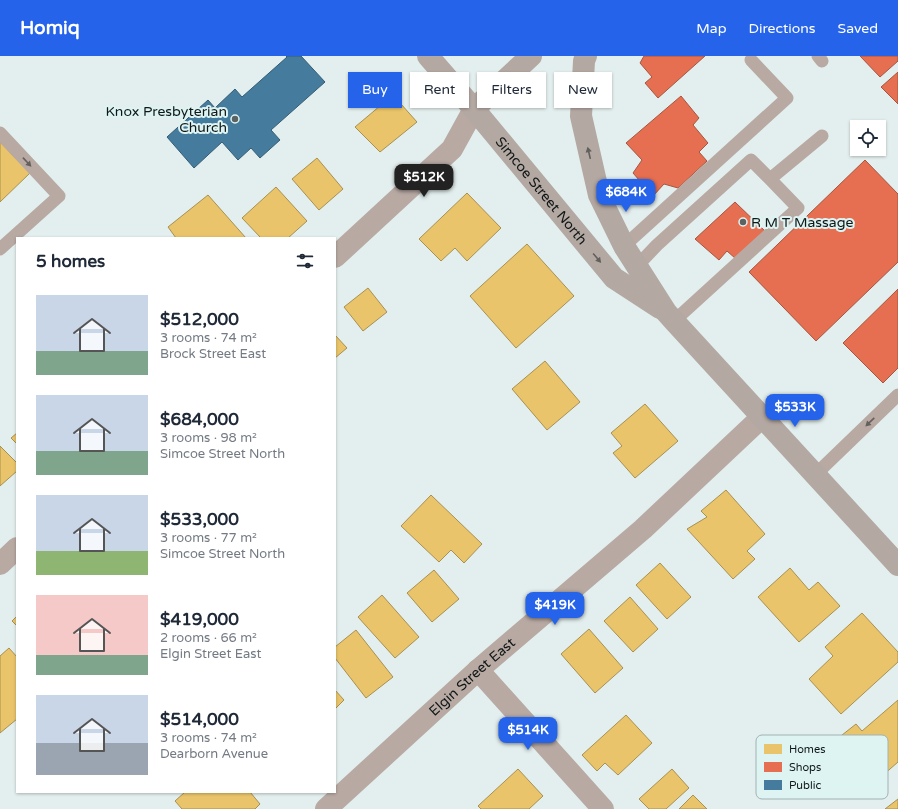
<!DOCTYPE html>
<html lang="en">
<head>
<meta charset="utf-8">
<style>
	:root { --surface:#fff; --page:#f6f6f7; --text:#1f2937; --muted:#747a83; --accent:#2563eb }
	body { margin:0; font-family:"Varela Round",sans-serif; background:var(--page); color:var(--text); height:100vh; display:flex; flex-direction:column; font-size:15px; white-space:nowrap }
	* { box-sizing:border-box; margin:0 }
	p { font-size:13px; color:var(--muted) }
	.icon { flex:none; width:22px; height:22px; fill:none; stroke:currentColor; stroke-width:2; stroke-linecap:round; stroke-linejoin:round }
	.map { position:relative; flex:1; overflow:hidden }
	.side { position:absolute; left:16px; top:181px; width:320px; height:556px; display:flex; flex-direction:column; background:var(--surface); border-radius:0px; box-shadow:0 1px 3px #0004 }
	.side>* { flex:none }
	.top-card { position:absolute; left:348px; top:16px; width:380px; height:36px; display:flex; gap:8px }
	.fabs { position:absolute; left:850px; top:64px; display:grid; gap:8px }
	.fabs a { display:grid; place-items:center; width:36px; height:36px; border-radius:0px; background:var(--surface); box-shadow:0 1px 3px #0004; font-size:20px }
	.price { position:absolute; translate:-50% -34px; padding:0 9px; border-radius:8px; background:var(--accent); color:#fff; font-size:13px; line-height:26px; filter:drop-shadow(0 1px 2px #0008) }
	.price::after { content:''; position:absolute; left:50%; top:24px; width:12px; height:9px; margin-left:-6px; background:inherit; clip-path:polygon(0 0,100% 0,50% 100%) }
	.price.active { background:#222; color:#fff }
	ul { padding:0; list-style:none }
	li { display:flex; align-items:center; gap:12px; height:100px; padding:0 20px }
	li span { display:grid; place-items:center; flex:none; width:112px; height:80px; border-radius:0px; color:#555 }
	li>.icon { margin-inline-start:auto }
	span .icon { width:48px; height:48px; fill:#fffc; stroke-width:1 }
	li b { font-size:17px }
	h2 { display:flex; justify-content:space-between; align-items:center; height:48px; padding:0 20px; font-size:17px }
	.pill { padding:0 14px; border-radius:0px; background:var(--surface); box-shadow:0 1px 3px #0004; font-size:14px; line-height:36px }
	.pill.active { background:var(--accent); color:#fff }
	header { display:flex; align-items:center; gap:24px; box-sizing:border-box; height:56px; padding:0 20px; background:var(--accent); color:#fff }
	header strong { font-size:19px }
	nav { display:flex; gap:22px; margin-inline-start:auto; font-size:14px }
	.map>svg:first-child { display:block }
</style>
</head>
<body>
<header>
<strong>Homiq</strong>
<nav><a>Map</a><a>Directions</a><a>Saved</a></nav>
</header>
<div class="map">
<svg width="898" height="753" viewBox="0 0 898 753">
	<rect width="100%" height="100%" fill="#e3efee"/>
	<!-- homes -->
	<path fill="#e9c46a" stroke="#a89051" d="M393 39 417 66 380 96 355 71Z
		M0 86 30 117 0 146Z
		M317 102 343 133 319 154 292 123Z
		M276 131 307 165 288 182H261L242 162Z
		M467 137 501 172 467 205 455 192 441 205 419 183Z
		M208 139 246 182H176L168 171Z
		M527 188 574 240 516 292 470 240Z
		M368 232 387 256 363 275 344 251Z
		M335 279 347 292 335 302Z
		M545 305 580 346 547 374 512 333Z
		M645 348 678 385 635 422 613 397 622 390 611 377Z
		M17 377V388L11 382Z
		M0 390 17 407V415L0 430Z
		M726 434 765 478 747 495 755 503 733 523 687 473 707 461 701 455Z
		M431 439 482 488 464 507 451 494 439 506 401 470Z
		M660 507 691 541 667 563 636 529Z
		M790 512 809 534 818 526 840 550 799 586 758 541Z
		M434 514 459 543 432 566 407 537Z
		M382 539 419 581 395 602 358 561Z
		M630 541 658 573 633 596 604 565Z
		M862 557 898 596V606L841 658 809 623 833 600 825 591Z
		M17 560V570L12 565Z
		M589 573 623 612 595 637 561 598Z
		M356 574 393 621 366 642 335 602V591Z
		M9 592 17 601V663L0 677V600Z
		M335 634 344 644 335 653Z
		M898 644V706L874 727 837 683 856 668 862 675Z
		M626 659 652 687 618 719 605 707 597 715 582 699Z
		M518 713 543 740 529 753H481L478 750Z
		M672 713 689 732 666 753H649L639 743Z
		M185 736H250L260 748 255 753H182L175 745Z
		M693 739 707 753H679Z
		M898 743V753H885Z"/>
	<!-- shops -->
	<path fill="#e76f51" stroke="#a65540" d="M644 0H705L658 42 645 27 652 21 640 7Z
		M860 0H898V5L880 21Z
		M898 16V48L881 31Z
		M681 40 699 62 693 69 708 87 699 96 707 105 678 132 664 128 653 140 633 117 642 104 626 87Z
		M865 104 898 138V206L816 285 749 216Z
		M735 146 766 176 736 203 727 195 719 204 695 183Z
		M898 233V312L883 327 843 287Z"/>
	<!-- public -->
	<path fill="#457b9d" stroke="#355d75" d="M286 0H301L325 26 271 74 280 84 260 102 251 92 238 104 222 86 194 112 167 81 208 44 215 52 235 33 242 41 287 1Z"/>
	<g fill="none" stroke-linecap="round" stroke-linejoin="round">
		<!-- service -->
		<path stroke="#b8a9a3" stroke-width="13" d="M818 0 822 5
			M0 77 59 140 0 193
			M624 190 787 42 751 4
			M637 210 657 189 751 104 770 123
			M674 265 798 152 770 123 822 80
			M815 419 898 339"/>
		<!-- minor -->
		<g stroke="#b8a9a3" stroke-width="22">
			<path d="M335 201 452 93 474 53"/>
			<path d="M0 508 17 492"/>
			<path d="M478 614 603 753"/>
			<path id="s1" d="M326 753 478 614 643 473 762 361"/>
		</g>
		<!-- secondary -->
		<g stroke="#b4a8a2" stroke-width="22">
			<path id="s2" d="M428 0 474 53 614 222 660 252"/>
			<path d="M586 0 584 5 581 60 599 139 624 190 666 256 674 265 898 509"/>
			<path d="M474 53 531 0"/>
		</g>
	</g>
	<!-- one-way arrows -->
	<defs><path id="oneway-solid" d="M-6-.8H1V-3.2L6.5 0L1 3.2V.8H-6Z"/></defs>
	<g fill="#62605c">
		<use href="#oneway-solid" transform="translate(589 97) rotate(-103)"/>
		<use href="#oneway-solid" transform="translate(597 202) rotate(50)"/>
	</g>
	<g fill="#64605d">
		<use href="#oneway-solid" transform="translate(27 106) rotate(47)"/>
		<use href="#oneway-solid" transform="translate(870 366) rotate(136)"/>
	</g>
	<!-- markers -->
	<g fill="#5a6362" stroke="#def4f3" stroke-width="1.5">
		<circle cx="235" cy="63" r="4"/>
		<circle cx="743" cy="166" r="4"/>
	</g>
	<g text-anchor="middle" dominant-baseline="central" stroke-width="4" stroke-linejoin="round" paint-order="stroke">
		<!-- poi labels -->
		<g font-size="14" fill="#101717" stroke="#def4f3" text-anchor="end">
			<text x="227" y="55">Knox Presbyterian<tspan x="227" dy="16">Church</tspan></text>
			<text x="751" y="166" text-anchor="start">R M T Massage</text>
		</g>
		<!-- street labels -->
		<g font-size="14" fill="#101717" stroke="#def4f3">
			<text stroke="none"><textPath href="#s2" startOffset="176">Simcoe Street North</textPath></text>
			<text stroke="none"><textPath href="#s1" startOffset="197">Elgin Street East</textPath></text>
		</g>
	</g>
	<!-- legend -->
	<rect x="756" y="679" width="132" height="64" rx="6" fill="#def4f3" stroke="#a0b2b1" stroke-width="1"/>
	<rect x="764" y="688" width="18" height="10" fill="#e9c46a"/>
	<rect x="764" y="706" width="18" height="10" fill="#e76f51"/>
	<rect x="764" y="724" width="18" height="10" fill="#457b9d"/>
	<g font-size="11" fill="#101717">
		<text x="789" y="697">Homes</text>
		<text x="789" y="715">Shops</text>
		<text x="789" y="733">Public</text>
	</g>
</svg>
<div class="fabs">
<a><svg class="icon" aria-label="locate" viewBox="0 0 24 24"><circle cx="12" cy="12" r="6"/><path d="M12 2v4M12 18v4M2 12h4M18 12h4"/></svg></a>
</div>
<b class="price active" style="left:424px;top:142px">$512K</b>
<b class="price" style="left:626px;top:157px">$684K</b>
<b class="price" style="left:795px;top:372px">$533K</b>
<b class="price" style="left:555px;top:570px">$419K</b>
<b class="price" style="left:528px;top:695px">$514K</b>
<div class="top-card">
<a class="pill active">Buy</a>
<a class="pill">Rent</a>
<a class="pill">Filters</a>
<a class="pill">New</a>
</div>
<section class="side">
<h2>5 homes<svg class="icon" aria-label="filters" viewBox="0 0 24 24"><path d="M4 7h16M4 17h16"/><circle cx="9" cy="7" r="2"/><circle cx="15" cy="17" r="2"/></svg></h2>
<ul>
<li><span style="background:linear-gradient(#c9d6e8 70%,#7fa58c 0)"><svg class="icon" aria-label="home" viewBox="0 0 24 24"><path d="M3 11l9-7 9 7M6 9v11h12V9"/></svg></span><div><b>$512,000</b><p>3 rooms · 74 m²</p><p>Brock Street East</p></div></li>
<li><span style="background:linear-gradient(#c9d6e8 70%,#7fa58c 0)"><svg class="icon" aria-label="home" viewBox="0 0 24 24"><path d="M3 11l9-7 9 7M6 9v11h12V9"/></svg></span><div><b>$684,000</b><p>3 rooms · 98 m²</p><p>Simcoe Street North</p></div></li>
<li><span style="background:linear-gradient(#c9d6e8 70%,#8fb573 0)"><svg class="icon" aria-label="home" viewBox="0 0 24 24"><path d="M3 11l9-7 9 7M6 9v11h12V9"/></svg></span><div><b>$533,000</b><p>3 rooms · 77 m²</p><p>Simcoe Street North</p></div></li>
<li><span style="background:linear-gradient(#f6c9c9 75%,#7fa58c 0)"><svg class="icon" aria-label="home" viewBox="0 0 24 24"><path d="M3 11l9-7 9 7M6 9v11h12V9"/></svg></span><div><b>$419,000</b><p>2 rooms · 66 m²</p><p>Elgin Street East</p></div></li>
<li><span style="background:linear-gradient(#c9d6e8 60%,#9aa5b1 0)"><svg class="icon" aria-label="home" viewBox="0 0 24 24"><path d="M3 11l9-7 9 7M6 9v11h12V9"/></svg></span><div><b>$514,000</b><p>3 rooms · 74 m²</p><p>Dearborn Avenue</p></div></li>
</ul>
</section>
</div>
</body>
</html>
